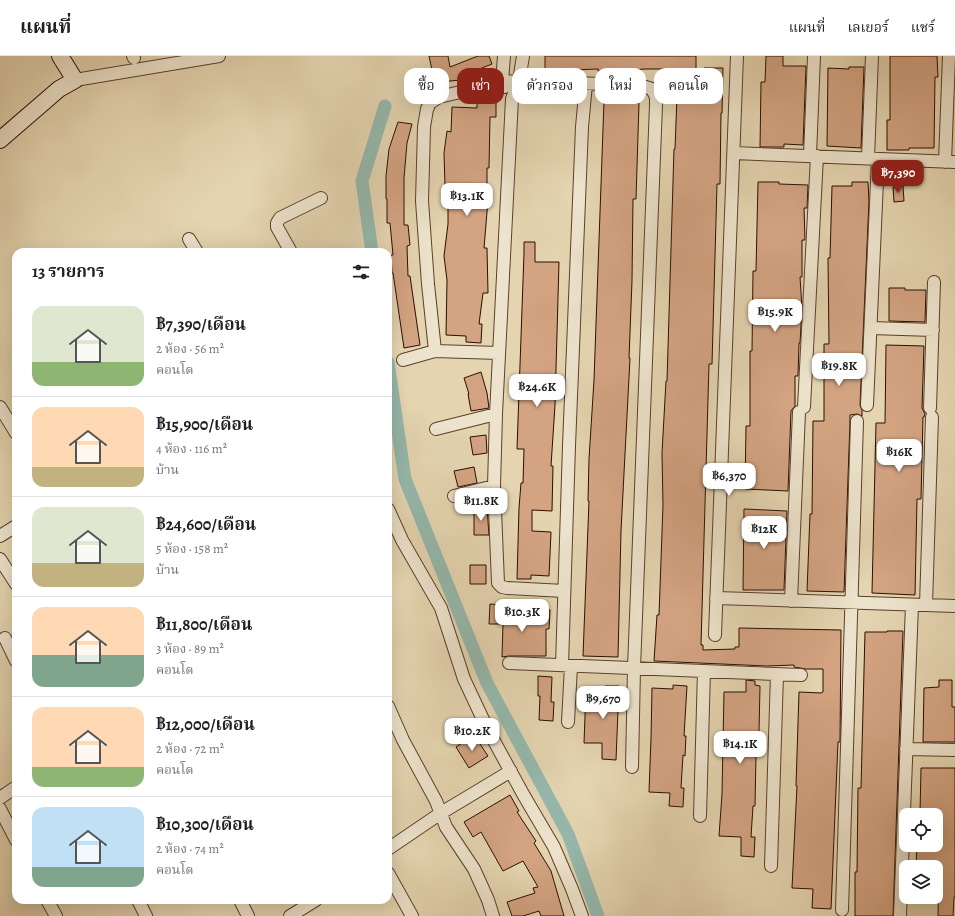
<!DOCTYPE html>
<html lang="th">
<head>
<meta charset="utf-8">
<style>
	:root { --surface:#fff; --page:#f6f6f6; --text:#202124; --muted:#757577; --line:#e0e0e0; --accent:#8f2418 }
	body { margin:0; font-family:Alegreya,"Noto Serif Thai",serif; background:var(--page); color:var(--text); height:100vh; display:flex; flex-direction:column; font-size:15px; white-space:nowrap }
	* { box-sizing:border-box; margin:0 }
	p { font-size:13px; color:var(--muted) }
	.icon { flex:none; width:22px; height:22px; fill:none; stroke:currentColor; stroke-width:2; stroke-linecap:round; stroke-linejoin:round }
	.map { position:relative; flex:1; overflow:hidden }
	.details { position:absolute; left:12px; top:192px; width:380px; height:656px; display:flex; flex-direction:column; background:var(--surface); border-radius:12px; box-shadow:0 4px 16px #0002 }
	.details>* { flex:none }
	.guide { position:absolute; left:404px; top:12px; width:380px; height:36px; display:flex; gap:8px }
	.buttons { position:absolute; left:899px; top:752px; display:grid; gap:8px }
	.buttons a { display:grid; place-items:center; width:44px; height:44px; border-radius:8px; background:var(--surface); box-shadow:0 4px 16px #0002; font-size:20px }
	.price { position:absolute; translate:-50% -34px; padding:0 9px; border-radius:8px; background:#fff; color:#222; font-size:13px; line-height:26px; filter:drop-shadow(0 1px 2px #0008) }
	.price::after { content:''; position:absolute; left:50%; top:24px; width:12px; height:9px; margin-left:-6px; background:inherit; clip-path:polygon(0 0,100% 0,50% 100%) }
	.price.selected { background:var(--accent); color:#fff }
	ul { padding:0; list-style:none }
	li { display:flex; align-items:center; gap:12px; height:100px; padding:0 20px }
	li+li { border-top:1px solid var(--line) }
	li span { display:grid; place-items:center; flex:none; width:112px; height:80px; border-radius:12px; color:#555 }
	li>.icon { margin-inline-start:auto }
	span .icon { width:48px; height:48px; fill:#fffc; stroke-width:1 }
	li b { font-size:17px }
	h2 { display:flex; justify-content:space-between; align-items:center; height:48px; padding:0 20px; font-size:17px }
	.pill { padding:0 14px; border-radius:12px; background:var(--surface); box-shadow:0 4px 16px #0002; font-size:14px; line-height:36px }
	.pill.selected { background:var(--accent); color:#fff }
	header { display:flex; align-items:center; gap:24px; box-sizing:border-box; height:56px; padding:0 20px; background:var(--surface); border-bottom:1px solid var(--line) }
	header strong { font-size:19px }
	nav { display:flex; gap:22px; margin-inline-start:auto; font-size:14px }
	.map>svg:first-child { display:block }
</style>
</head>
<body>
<header>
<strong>แผนที่</strong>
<nav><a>แผนที่</a><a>เลเยอร์</a><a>แชร์</a></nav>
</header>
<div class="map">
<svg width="955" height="860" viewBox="0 0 955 860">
	<rect width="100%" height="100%" fill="#e4d4b0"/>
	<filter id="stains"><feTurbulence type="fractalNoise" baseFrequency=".005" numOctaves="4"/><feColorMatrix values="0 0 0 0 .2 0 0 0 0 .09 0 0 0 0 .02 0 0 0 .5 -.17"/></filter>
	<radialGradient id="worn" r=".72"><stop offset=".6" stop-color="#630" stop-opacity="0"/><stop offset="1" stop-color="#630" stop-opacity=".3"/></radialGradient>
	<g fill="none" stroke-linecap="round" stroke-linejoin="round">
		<!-- canal -->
		<path stroke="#95b8ac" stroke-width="13" d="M372 196 362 125 385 50
			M388 306 405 423 487 627 568 778 598 860"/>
	</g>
	<!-- building -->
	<path fill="#d3a382" stroke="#2b0e00" d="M429 0H448L450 11 478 0H489L492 8 462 20V24L438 26 439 28 417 33 414 17 432 14Z
		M545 0H696V19H675V13H645L619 15V16L598 15V13L545 15Z
		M766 0H783V10H806L803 89 784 88V91H760L761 26H765Z
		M890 0H937L938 21H935L934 92H909V94H887V64H890Z
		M849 11H864L861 92 827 90 828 12 849 13Z
		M704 12H723L722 57H721L720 128H717L712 308H709L701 589H703V594L735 593V591H739V572L841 574 840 686H838L831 853 812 852 813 833 792 832 797 730H796L799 636 821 637 823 636V613H806L794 611V609L767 610 654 605 657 559H659L663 449 662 397 666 325H667L674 93H675L677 40 703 41Z
		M477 42H496V61H490L489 112H487V143L488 144 484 192H487L488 237H483L479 268H482L481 287 466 286V280L446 279 447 224 444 200 448 168V149H444V130H445L444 97 447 75 451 76 452 51 477 52Z
		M604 45 639 47 636 143H633L632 225 629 302H630L621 475 618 601 583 600 589 445H588L589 403 594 324Z
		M398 66 412 68 407 87 404 122V169H408L410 189 407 190 408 220H410L420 289 404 292 393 217H392L391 199H393L390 167H387V143H386V120L389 93Z
		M758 126H779V128L808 129 807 152H804L805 184H802V221H800L802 252 800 287H799L798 320H795V350L791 355 788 435 745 433 746 370H750V295H752L753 215H756Z
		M852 126H868L869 145 860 349 862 354V360L857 358 850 359V365L844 536 807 535 810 458H812L813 365H824V288H829L828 202H830L832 130H852Z
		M903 130 904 145 894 146 893 131Z
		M524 186H535V206H559L555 349 551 410H553L552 455 532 454V475L551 476 549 520 531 519V523H517L519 452 521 427H523L524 393H517L524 197Z
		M889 232H905V234H926L925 266 889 265Z
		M886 289 924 290 922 352 925 358 924 361H923L921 443H917L915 539 872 537 876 367H885Z
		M481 316 487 337 489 352 471 355 468 338H469L464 322Z
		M486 379 487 397 473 399 470 381Z
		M474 411 477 427 458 431 454 415Z
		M474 452H487L489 479H474Z
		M744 453 787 455 784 534H743Z
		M470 509H486V528H470Z
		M490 548 504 549 503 565 536 566V553L550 554 549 573H546V600H509L502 601 503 568H489Z
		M887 575H903L893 860H855V816H857L858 732H861L865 576H887Z
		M538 620 552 621 551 646H554L553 665 539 664 540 640H538Z
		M746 624 755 625V629L760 630 759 676 757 700H756L755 750H753L751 781H755L754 801 741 800V781L719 780 722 738 724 636H746Z
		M939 624H952V651H955V686H923L924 632 939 631Z
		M673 629 687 630 684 680H686L685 700 683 699 681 732H684L683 751 669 750 670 737 649 736 651 682 652 632 673 633Z
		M605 630H619L616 704 602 703V687H584L586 633 605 634Z
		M474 679 488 700 469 712 456 691Z
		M921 712H955V841H954L953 860H938L939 811H916L917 789H936V757H920Z
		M510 739 519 755 517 756 536 785 534 787 551 815 564 860H541L539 855 523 860H512L507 846 535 837 533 832 538 831 523 805 503 815 481 776 473 781 464 766Z"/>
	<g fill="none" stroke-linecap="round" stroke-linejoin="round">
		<!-- street casing -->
		<g stroke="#59402c" stroke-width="14">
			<path id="street" d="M133 0 134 2
				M504 0 502 25 505 31
				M523 0 519 25 512 43 496 358 494 430 498 527 502 531 507 532 564 535
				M75 24 219 0
				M734 97 955 106
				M810 100 814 0
				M868 102 872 0
				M945 106 949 0
				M189 183 197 196
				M291 196 277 171V167L280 162 321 142
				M871 272 933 274
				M435 295 428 228 422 145 424 71 427 53 430 47 439 41 469 34 484 27 502 25 639 29 652 33 656 41V49L634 612 632 711
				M403 304 435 295 499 297
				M867 349 878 103
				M0 351 16 377
				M804 351 817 100
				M930 352 934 226
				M436 373 496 358
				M454 440 494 430
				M388 453 402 484 441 552 464 623 487 672 523 738 554 791 572 833 582 860
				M0 480 16 470
				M0 503 16 528
				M716 542 955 550
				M791 545 799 356
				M926 549 932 361
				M715 579 737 0
				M5 582 16 605
				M509 607 801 619
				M562 609 569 390 582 71 586 28
				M388 650 403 684 436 745 446 771 474 813 488 844 493 860
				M568 666 571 610
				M906 693 955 694
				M0 742 16 731
				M0 753 16 784
				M700 760 704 615
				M388 793 441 757 511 715
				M771 810 777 618
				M388 817 412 860
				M47 844 56 860
				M138 844 146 860
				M240 844 248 860
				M842 854 857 365
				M290 860 316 844
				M900 860 912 549"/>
		</g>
		<!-- secondary casing -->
		<g stroke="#2b0e00" stroke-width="18">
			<path id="secondary" d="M0 84 59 33 75 24 60 0"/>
		</g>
		<!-- street -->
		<use href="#street" stroke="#ede3cc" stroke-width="12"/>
		<!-- secondary -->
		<use href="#secondary" stroke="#ede3cc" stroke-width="16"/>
	</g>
	<rect width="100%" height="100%" filter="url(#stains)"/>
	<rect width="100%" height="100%" fill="url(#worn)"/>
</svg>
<div class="buttons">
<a><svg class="icon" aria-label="locate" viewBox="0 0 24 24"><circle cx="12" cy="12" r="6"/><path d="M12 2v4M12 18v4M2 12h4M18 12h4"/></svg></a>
<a><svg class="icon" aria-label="layers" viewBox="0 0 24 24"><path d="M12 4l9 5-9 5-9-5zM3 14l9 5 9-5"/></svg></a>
</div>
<b class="price selected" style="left:898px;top:138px">฿7,390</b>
<b class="price" style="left:467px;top:161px">฿13.1K</b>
<b class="price" style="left:775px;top:277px">฿15.9K</b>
<b class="price" style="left:839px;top:331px">฿19.8K</b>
<b class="price" style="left:537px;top:352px">฿24.6K</b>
<b class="price" style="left:899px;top:417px">฿16K</b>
<b class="price" style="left:729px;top:441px">฿6,370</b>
<b class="price" style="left:481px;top:466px">฿11.8K</b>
<b class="price" style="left:764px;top:494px">฿12K</b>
<b class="price" style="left:522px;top:577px">฿10.3K</b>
<b class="price" style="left:603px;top:664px">฿9,670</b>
<b class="price" style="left:472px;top:696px">฿10.2K</b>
<b class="price" style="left:740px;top:709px">฿14.1K</b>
<div class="guide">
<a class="pill">ซื้อ</a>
<a class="pill selected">เช่า</a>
<a class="pill">ตัวกรอง</a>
<a class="pill">ใหม่</a>
<a class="pill">คอนโด</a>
</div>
<section class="details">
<h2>13 รายการ<svg class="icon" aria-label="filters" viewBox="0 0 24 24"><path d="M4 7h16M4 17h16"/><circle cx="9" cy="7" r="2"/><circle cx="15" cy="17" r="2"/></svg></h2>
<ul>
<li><span style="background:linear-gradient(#dfe7d0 70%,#8fb573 0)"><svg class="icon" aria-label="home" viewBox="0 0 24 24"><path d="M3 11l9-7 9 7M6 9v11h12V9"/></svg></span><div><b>฿7,390/เดือน</b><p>2 ห้อง · 56 m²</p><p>คอนโด</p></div></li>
<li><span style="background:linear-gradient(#ffd9b3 75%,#c2b280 0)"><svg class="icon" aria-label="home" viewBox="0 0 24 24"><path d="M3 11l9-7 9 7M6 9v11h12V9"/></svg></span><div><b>฿15,900/เดือน</b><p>4 ห้อง · 116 m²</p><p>บ้าน</p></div></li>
<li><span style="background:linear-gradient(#dfe7d0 70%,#c2b280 0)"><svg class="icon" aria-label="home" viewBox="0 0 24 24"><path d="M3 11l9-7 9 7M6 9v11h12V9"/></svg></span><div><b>฿24,600/เดือน</b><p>5 ห้อง · 158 m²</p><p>บ้าน</p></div></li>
<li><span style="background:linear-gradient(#ffd9b3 60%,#7fa58c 0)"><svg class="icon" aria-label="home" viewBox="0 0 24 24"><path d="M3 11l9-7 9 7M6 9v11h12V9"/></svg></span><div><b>฿11,800/เดือน</b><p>3 ห้อง · 89 m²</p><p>คอนโด</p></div></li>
<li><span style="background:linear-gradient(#ffd9b3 75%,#8fb573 0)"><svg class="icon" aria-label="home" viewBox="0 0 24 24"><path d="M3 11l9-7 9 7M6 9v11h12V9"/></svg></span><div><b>฿12,000/เดือน</b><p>2 ห้อง · 72 m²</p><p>คอนโด</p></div></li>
<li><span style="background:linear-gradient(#bfe0f5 75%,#7fa58c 0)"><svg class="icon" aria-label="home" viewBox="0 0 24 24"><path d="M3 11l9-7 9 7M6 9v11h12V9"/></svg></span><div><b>฿10,300/เดือน</b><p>2 ห้อง · 74 m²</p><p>คอนโด</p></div></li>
</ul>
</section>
</div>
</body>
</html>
